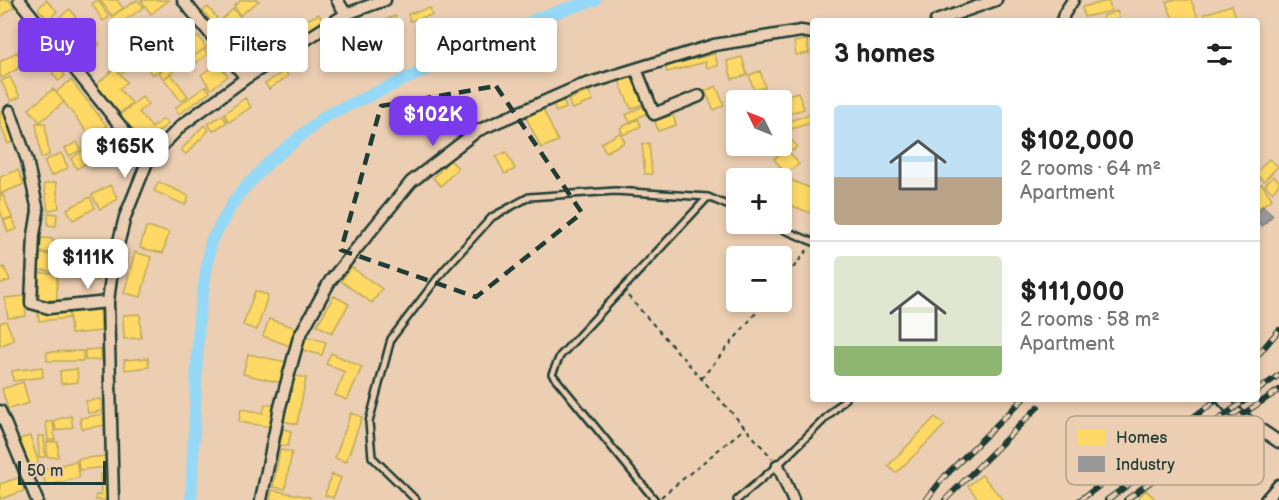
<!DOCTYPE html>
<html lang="en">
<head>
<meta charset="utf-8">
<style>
	:root { --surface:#fff; --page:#f2f2f2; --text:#222; --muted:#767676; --line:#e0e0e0; --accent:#7c3aed }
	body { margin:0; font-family:"Balsamiq Sans",sans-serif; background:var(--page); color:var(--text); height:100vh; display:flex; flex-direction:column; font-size:22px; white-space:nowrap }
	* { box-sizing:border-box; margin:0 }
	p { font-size:20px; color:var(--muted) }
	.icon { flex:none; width:33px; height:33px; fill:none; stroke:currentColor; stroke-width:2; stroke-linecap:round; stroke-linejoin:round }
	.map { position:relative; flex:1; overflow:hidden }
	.drawer { position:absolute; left:810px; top:18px; width:450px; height:384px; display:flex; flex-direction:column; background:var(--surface); border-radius:6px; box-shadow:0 3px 9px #0003 }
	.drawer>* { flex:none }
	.guide { position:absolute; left:18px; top:18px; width:570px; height:54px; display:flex; gap:12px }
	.needle { width:39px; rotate:313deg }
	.controls { position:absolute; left:726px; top:90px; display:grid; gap:12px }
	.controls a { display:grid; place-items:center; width:66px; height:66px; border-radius:6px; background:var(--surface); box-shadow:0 3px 9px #0003; font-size:30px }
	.scale { position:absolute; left:18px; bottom:15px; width:88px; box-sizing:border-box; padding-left:6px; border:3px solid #1f3d34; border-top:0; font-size:16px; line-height:21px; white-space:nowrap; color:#1f3d34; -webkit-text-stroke:4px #ecceb2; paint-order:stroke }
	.price { position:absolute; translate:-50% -51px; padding:0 14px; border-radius:12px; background:#fff; color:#222; font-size:20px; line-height:39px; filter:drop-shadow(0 2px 3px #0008) }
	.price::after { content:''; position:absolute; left:50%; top:36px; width:18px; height:14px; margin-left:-9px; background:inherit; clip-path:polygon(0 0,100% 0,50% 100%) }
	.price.active { background:var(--accent); color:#fff }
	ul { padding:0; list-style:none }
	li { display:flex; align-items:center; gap:18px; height:150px; padding:0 24px }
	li+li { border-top:2px solid var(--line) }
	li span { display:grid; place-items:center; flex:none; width:168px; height:120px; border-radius:6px; color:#555 }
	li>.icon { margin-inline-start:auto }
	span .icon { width:72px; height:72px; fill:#fffc; stroke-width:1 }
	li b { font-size:26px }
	h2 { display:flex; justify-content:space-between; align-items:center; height:72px; padding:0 24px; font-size:26px }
	.pill { padding:0 21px; border-radius:6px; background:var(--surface); box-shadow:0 3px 9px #0003; font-size:21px; line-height:54px }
	.pill.active { background:var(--accent); color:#fff }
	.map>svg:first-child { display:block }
</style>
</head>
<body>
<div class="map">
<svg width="1279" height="500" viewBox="0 0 1279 500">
	<rect width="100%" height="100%" fill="#ecceb2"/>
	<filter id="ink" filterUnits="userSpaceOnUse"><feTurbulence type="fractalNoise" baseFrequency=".0167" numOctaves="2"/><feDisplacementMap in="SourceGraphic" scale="12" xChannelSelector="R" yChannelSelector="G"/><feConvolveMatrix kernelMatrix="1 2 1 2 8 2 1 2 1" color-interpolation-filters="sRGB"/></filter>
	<g filter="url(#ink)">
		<!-- homes -->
		<path fill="#ffd966" stroke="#bcaa57" stroke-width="1.5" d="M0 0H9L14 7 0 17Z
			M46 0 57 11 49 20 38 9Z
			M98 0 109 17 103 21 92 4Z
			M100 0H117L123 8 112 16Z
			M137 0 144 7 118 25 112 16Z
			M141 0H169L151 14Z
			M242 0H258L259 1 240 15 234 6Z
			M1172 0H1191L1198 18 1190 21H1174L1166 2Z
			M1109 1 1111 11 1084 17 1082 7Z
			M1232 5 1237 21H1206L1204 14Z
			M208 7 217 18 212 22 203 11Z
			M430 8 432 15 410 21 408 14Z
			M70 9 77 19 59 33 52 23Z
			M233 9 244 21 226 38 215 26Z
			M1117 11 1120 21H1104L1103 16Z
			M319 14 323 22 306 31 302 22Z
			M395 16 398 23 374 32 371 25Z
			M127 20 139 41 130 46 118 26Z
			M159 29 166 40 140 57 132 46Z
			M284 31 291 41 248 70 242 60Z
			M92 36 100 44 79 65 71 57Z
			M199 36 206 48 182 64 174 53Z
			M38 39 47 54 27 67 18 52Z
			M807 40 809 53 796 55 794 42Z
			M204 49 208 54 187 69 183 64Z
			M131 51 138 59 123 73 116 65Z
			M17 52 24 65 2 78 0 75V62Z
			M149 52 160 70 152 75 141 57Z
			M715 54 718 66 707 68 706 62 667 72 665 66Z
			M52 56 65 76 58 81 45 61Z
			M742 57 747 75 732 79 727 61Z
			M175 59 180 65 164 79 159 73Z
			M217 63 228 76 211 89 201 75Z
			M115 68 127 82 119 89 132 103 120 113 96 85Z
			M285 70 288 76 269 89 265 84Z
			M760 71 765 87 754 90 749 75Z
			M171 74 188 96 181 101 164 79Z
			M634 75 645 103 631 109 619 81Z
			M10 77 20 97 11 101 1 81Z
			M71 80 107 126 91 137 56 92Z
			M206 86 210 92 179 114 175 108Z
			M716 86 724 105 714 110 705 91Z
			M53 89 64 102 40 122 29 109Z
			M589 91 593 101 572 109 568 100Z
			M798 92 804 109 787 114 781 97Z
			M142 97 148 104 139 112 152 128 163 119 168 124 144 144 120 115Z
			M245 98 251 107 229 122 224 114Z
			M563 100 566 108 556 112 553 104Z
			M643 106 647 113 630 122 626 115Z
			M543 109 558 141 541 148 526 117Z
			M3 111 15 141 8 144 0 123V112Z
			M812 114 813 122 788 130 785 122Z
			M222 115 227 122 213 131 208 124Z
			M673 115 676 125 658 131 655 121Z
			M638 119 641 126 623 135 620 128Z
			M36 123H45L49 155 41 158Z
			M204 125 209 130 186 154 181 150Z
			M782 131 797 146 793 151 782 141Z
			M620 133 625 142 606 152 601 143Z
			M112 135 126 150 119 157 105 142Z
			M77 142 81 150 69 156 65 148Z
			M103 143 108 151 99 158 93 149Z
			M649 143 652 174H645L642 144Z
			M87 148 94 158 77 169 71 159Z
			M787 149 799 164 786 174 774 159Z
			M506 152 515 169 505 174 496 157Z
			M61 153 68 168 51 176 44 161Z
			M1269 159 1278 166 1264 181 1257 175V172Z
			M450 160 458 168 441 186 433 178Z
			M18 170 24 184 0 194V177Z
			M1273 176 1279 181V184L1272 192 1265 185Z
			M788 179 813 189V214L782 202V194Z
			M56 182 59 208 48 210 44 184Z
			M159 182 189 196 185 205 154 191Z
			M1262 184 1272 199 1257 209V187Z
			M110 185 118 199 100 209 92 195Z
			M3 195 12 217 4 220 0 211V196Z
			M90 197 95 208 73 220 67 209Z
			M48 213 57 214 56 226 48 225Z
			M12 217 17 229 8 232 4 221Z
			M146 227 169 232 163 253 140 248Z
			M41 238 53 239 52 253 40 252Z
			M135 252 151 257 141 297 124 293Z
			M40 254 56 255 55 271 39 270Z
			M83 256 103 262 98 281 78 276Z
			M4 267 10 280 0 284V269Z
			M351 267 382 289 372 303 341 281Z
			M39 273H57V300H39Z
			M255 291 268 295 257 330 243 325Z
			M24 296 26 316 8 318 5 298Z
			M334 296 349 304 332 333 317 325Z
			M100 309 101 331 71 334 69 311Z
			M68 310 69 318 39 321 38 313Z
			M140 314 141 338 124 339 123 315Z
			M269 319 296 328 290 346 263 336Z
			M6 321 14 340 0 346V323Z
			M305 336 326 342 322 355 302 350Z
			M101 349V360H85V350Z
			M83 351V361H47V352Z
			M331 353 362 367 347 400 335 395 345 372 326 364Z
			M248 354 286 362 282 383 243 374Z
			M148 358 149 367 125 370 124 360Z
			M42 367 43 377 13 381 12 371Z
			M77 369 78 382 61 384 60 371Z
			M292 375 306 378 297 424 283 421Z
			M23 382 29 403 8 409 2 389Z
			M101 399 102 411 88 413 86 401Z
			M265 404 275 405 271 427 239 422 241 409 263 413Z
			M351 413 362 417 346 462 335 458Z
			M104 414 106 425 82 429 80 418Z
			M71 416 73 427 56 431 54 420Z
			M935 417 945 425 896 473 888 466Z
			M46 422H53L55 440H48Z
			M283 429 291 431 288 446 280 445Z
			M30 436 39 464 30 467 19 439Z
			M38 436H44L45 457H39Z
			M47 442H58V457H47Z
			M280 450 292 452 285 489 273 487Z
			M105 456 106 467 79 470 78 459Z
			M76 461 80 477 46 486 42 470Z
			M100 474H107L108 500H96V495H101Z
			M332 474 341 478 333 498 325 495Z
			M982 475 1003 500H979L968 486Z
			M20 477 24 491 0 499V484Z
			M272 490 310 497 309 500H270Z
			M1146 490 1156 500H1140L1138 498Z"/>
		<!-- industry -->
		<path fill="#999" stroke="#747d7b" stroke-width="1.5" d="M1263 206 1273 215 1262 226 1257 222V212Z"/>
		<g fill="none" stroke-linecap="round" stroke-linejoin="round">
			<!-- canal -->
			<path stroke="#95d9f7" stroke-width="12" d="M191 500 199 316 211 241 237 196 270 161 325 116 541 17 595 0"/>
			<!-- service casing -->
			<g stroke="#1f3d34" stroke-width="10">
				<path id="service" d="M770 224 813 242
					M416 500 372 457 369 422 391 339 444 270 492 217 529 197 615 191 708 197 736 209
					M655 500 552 374 560 356 708 197
					M737 500 778 465 845 399"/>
			</g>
			<!-- minor casing -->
			<g stroke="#1f3d34" stroke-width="15">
				<path id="minor" d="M19 0 148 160
					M183 0 246 78
					M337 0 346 14
					M936 21 996 0
					M1062 21 1064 14 1073 0
					M636 69 654 114 699 96
					M10 111 27 160 38 211 34 235 31 303 49 308 108 302
					M1222 399 1232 410 1279 442
					M0 411 37 500
					M778 465 793 500
					M113 500 108 302 112 269 125 217 148 160 182 125 246 78 346 14 385 0
					M261 500 280 407 299 337 330 281 411 182 477 131 577 87 714 45 801 31 813 33
					M1266 500 1279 485"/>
			</g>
			<!-- path -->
			<path stroke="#1f3d34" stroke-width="2" stroke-dasharray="4.5 4.5" stroke-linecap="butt" d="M782 282 808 249
				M628 296 772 458
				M701 379 765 302
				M661 497 745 428"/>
			<!-- service -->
			<use href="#service" stroke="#ecceb2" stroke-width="5"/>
			<!-- minor -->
			<use href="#minor" stroke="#ecceb2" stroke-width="10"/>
			<!-- rail casing -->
			<g stroke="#1f3d34" stroke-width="6">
				<path id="rail" d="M1257 356 1279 330
					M1257 391 1279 375
					M926 500 944 477 1023 399
					M945 500 1038 407
					M1080 500 1218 399
					M1107 500 1247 399
					M1126 500 1240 416 1279 390"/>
			</g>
			<!-- rail -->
			<use href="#rail" stroke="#ecceb2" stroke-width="4" stroke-dasharray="11" stroke-linecap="butt"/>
		</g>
	</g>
	<!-- marked area -->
	<path fill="none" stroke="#1f3d34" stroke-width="4.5" stroke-dasharray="12 8" stroke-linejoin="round" d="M496 86 582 213 476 297 341 250 381 106Z"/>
	<!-- legend -->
	<rect x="1066" y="416" width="198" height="69" rx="9" fill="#ecceb2" stroke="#aea28c" stroke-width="1.5"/>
	<rect x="1078" y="429" width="27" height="16" fill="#ffd966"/>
	<rect x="1078" y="456" width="27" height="16" fill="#999"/>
	<g font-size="16" fill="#1f3d34">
		<text x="1116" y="443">Homes</text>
		<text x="1116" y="470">Industry</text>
	</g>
</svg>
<div class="controls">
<a><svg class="needle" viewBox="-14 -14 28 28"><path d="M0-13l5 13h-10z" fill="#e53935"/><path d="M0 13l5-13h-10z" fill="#767676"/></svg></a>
<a>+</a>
<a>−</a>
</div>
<div class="scale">50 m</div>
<b class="price active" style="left:433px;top:147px">$102K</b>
<b class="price" style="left:125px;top:179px">$165K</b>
<b class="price" style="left:88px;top:290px">$111K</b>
<div class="guide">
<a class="pill active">Buy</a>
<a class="pill">Rent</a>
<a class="pill">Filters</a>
<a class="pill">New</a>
<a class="pill">Apartment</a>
</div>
<section class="drawer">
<h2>3 homes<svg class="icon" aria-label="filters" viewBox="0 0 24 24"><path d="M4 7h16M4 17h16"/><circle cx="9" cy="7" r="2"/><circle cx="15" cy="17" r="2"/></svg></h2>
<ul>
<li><span style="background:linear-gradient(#bfe0f5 60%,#b9a48a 0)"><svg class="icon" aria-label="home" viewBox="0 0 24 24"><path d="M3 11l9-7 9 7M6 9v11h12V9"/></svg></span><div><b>$102,000</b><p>2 rooms · 64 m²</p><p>Apartment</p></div></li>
<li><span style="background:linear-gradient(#dfe7d0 75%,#8fb573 0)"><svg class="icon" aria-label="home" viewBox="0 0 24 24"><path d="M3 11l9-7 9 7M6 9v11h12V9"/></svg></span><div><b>$111,000</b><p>2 rooms · 58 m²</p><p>Apartment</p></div></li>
</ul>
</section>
</div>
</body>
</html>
